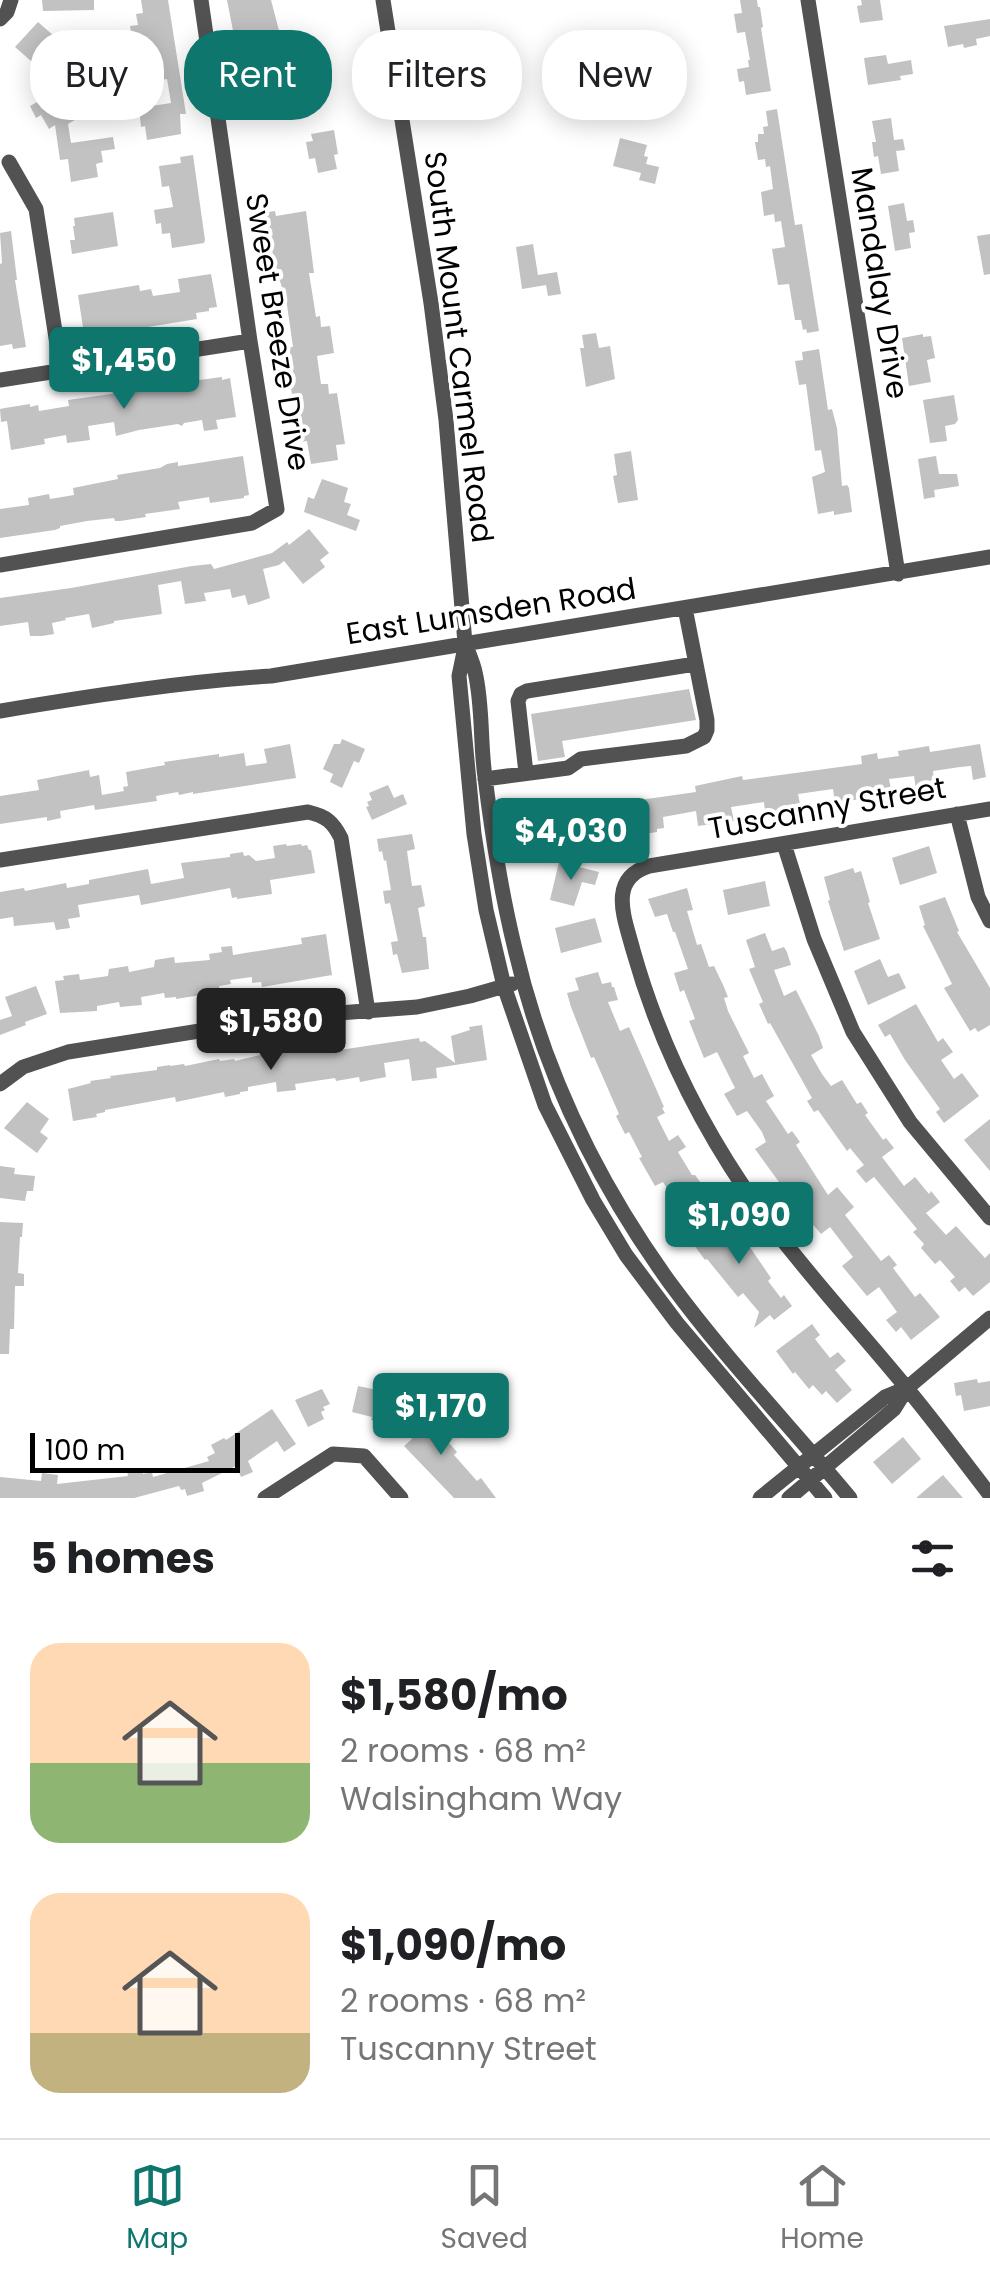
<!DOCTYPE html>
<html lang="en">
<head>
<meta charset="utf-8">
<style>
	:root { --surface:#fff; --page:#f6f6f6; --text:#202124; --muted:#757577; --line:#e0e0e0; --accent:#0f766e }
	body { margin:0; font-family:Poppins,sans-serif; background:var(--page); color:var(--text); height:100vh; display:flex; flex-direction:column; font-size:38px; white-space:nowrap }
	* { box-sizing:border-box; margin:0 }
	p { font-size:32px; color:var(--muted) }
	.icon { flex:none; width:55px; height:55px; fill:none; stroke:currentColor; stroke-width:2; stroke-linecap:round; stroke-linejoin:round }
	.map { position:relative; height:1498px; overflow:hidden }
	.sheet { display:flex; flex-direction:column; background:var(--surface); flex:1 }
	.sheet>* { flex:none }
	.guide { position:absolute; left:30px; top:30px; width:930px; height:90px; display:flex; gap:20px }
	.scale { position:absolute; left:30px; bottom:25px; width:210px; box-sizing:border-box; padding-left:10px; border:5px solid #000; border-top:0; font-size:28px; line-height:35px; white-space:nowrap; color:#000; -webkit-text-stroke:8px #fff; paint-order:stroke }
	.price { position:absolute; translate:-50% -85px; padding:0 22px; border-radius:10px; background:var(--accent); color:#fff; font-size:32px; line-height:65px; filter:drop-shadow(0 2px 5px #0008) }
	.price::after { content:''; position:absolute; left:50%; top:60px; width:30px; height:22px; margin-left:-15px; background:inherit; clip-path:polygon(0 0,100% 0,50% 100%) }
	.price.on { background:#222; color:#fff }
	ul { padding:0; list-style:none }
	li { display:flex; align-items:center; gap:30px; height:250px; padding:0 30px }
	li span { display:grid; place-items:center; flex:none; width:280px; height:200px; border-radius:30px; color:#555 }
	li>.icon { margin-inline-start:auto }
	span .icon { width:120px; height:120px; fill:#fffc; stroke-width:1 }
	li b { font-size:42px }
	h2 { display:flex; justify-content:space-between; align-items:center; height:120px; padding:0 30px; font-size:42px }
	.pill { padding:0 35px; border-radius:40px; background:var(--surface); box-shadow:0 5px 25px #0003; font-size:35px; line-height:90px }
	.pill.on { background:var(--accent); color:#fff }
	.tabs { display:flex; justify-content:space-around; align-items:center; height:140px; border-top:2px solid var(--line); background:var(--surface); font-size:28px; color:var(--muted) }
	.tabs a { display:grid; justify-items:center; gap:5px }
	.tabs .on { color:var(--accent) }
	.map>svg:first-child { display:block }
</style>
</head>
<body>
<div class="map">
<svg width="990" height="1498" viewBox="0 0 990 1498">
	<rect width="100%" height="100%" fill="#fff"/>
	<!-- building -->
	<path fill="#c2c2c2" d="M42 0H94V10L43 11Z
		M141 0H168L186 114H180L181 134 147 140 145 126 141 127 139 108 171 103 167 79 139 84 130 26 138 25 136 14 143 13Z
		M227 0H271L282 42 270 44 275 73 283 72 289 106 260 111 261 116 247 118 243 99H248L239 40 235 41Z
		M740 0H757L758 7H760L763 27 761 28 771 91 746 95 744 81 739 82 737 69 749 67 748 60H750L745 32 737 33 734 14 742 13Z
		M861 0H880L883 20 860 23 857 6 862 5Z
		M990 19V36L976 39 977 45 964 48 963 44 948 47 944 26Z
		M38 22 70 50 48 76 15 47Z
		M603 33H621L622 52H626V64L604 65V67L577 66V50L604 48Z
		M886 55 888 64 911 60 913 74 900 76 901 80 868 85 864 58Z
		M71 83 84 105 95 108 68 124 71 143 113 137 115 149 101 151 103 162 96 164 98 177 71 182 68 159 60 160 55 125 49 129 41 115 36 118 30 106Z
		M777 109 795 225 802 224 819 331 807 333 806 329 803 330 801 320H795L789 284 778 285 772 249 785 247 781 221 775 222 774 214 764 216 761 192 773 189 770 166 766 167 765 159 758 160 755 142H758V134H764L763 127 768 126 766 111Z
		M891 118 894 140 903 139 905 150 896 151 899 171 881 174 878 156 874 157 872 142H876L872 121Z
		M334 130 338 154 334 155 337 169 318 173 315 158 309 159 306 142 313 141 311 134Z
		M620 138 647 145 644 156 648 157 646 164 659 167 655 184 639 180 641 173 613 166Z
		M193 155 205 240 204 243 172 248 170 233 162 234 161 223 156 224 154 210 173 207 169 186 162 187 159 166 181 163 180 157Z
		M904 203 907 221 913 220 915 232 909 233 911 248 895 251 888 206Z
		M275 211 276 216 306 211 314 273H309L316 317 320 316 321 327 330 326 334 353 317 356 321 384H328L329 394 337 393 345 444 336 445 338 460 311 464 307 441 301 442 289 378 293 377V375L289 347H293L287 305 280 281 273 282 270 262H274L269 231 265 232 262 213Z
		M113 212 118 246 72 254 70 240H75L73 226H75L74 218Z
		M11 231 17 280H15L26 347 13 349 12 344 0 346V264L2 263 0 233Z
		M990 234V274L984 275 977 236Z
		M533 244 538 275 557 272 561 294 548 296 546 285 522 289 516 247Z
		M211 274 217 307 209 308V311L196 313 197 319 105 334H84L78 295 139 285 140 291 151 289 153 296 180 292 178 279Z
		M596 333 599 348 610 346 615 379 586 387 580 348H584L582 335Z
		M923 334V337L931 336 935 358 927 360 931 382 909 386 902 338Z
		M819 349 828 410 832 409 837 428 842 486 847 485 849 488 852 512 834 515V511L818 514 812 477 825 472 821 450 815 451 806 384 799 385 795 361 803 360 802 352Z
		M222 377V380L230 378 236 417 216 420 218 429 204 431 202 420 184 423 182 426 178 424 139 430 116 436 114 422 88 426 90 440 67 443 66 435 44 439 45 444 11 450 7 421 1 422 0 409 5 408 30 404V407L38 405 39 411 69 406 68 400 118 393 117 391Z
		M954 395 958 420 955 424 945 426 947 441 930 443 923 400Z
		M631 451 638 500 618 503 613 476 617 475 614 454Z
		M243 456 249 495 244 496V498L210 503 209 497 178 502 180 509 145 514 146 517 120 521H115L114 518 87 521 60 526V528L55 530 0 538V509L29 505 28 498 49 494 50 499 74 495 73 488 118 479 117 475 160 468 167 464 178 462V466L192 464Z
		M936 456 939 474H957L959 486 934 490 935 497 924 499 918 459Z
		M322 479 348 488 344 502 351 504 347 515 360 520 356 531 304 512 308 497 314 499Z
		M309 529 329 553 320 560 325 567 303 584 284 561 279 565 263 569 270 598 259 602 248 605 245 595 232 598 230 589 204 593 206 601 185 604 181 581 158 585 162 614 114 621V623L92 628 89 614 65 618 66 620 52 623 54 634 42 636H30L28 622 0 626V598L71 588 192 566 211 564 214 569 272 553 287 542 289 545Z
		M689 689 696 720 562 741 565 757 538 761 531 714Z
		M342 739 365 749 359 763 354 761 342 788 330 782 333 774 323 769 334 744H340Z
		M290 744 296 778 193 794V792L179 795 178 792 156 796 157 801 95 810 94 805 60 811 61 818 47 821V817L0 824V796L39 790 37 780 89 770 90 777 99 775 102 795 124 791 123 787 128 786 126 772 165 765 164 762 219 754V757L244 753 246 766 267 763 264 749Z
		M980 744 986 777 973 780 971 766 960 767 933 771 935 786 916 789 914 776 889 779 892 794 835 803 833 789 798 794 800 804 790 805V810L765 812 764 802 731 807 734 821 698 826 696 811 663 817 664 828 657 829V832L631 836 626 802 696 792 695 786 742 776 743 780 862 764 861 756 877 753 878 759 899 756 898 751 929 746 930 752Z
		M388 785 394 798 403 794 407 804 372 820 366 807 369 806 367 802 372 800 369 793Z
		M590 812 619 843 600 860 571 829Z
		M412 834 415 849 407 851 412 886 421 885 425 906 418 908 423 937H426L429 969 402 973 397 954 393 955 391 942 398 941 390 903 385 904 383 891 391 890 386 860 384 861 382 851 379 852 377 839Z
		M286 844 287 846 301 844 302 846 307 845 309 850H311L315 873 270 880 272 894 237 899V897L232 898 230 888 141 905 139 895 78 905 80 917 68 919 70 928 56 930 54 922 14 926 13 917 0 919V892L24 888 25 891 66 883 67 888 89 884V880L148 869 151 884 184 878 181 863 230 857V854L243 852 244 856 249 855 256 861 275 858 273 846Z
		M929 846 937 873 900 885 892 858Z
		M559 862 599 872 595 885 582 882 574 906 550 900Z
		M853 868 855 873 861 871 870 902 868 903 880 939 844 951 828 901 830 900 824 877Z
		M765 881 770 906 728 915 723 890Z
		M687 888 693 910 687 911 697 945 701 944 709 967 714 966 724 987 728 997 724 998 728 1011 749 1053 743 1056 754 1078 762 1074 774 1096 766 1101 788 1134 792 1131 800 1142 796 1145 828 1195 837 1187 854 1207 845 1215 881 1261 889 1255 897 1265 893 1268 915 1297 920 1293 940 1317 911 1340 901 1327 896 1332 886 1320 897 1312 879 1287 867 1296 842 1266 853 1257 830 1227 821 1234 793 1201 791 1202 777 1183 779 1182 755 1149 766 1142 762 1132 747 1111 737 1116 724 1094 735 1088 717 1052 704 1058 689 1021 695 1019 684 990 680 992 674 973 688 969 675 932H673L667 914 655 917 648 899Z
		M945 897 959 931 957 932 990 988V1025L978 1032 975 1028 970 1031 944 988 952 984 923 926 925 925 919 906Z
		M595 918 602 942 561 953 555 928Z
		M765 933 772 951 784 947 787 952 791 965 774 970 784 996 796 990 819 1036 823 1048 811 1055 822 1074 831 1086 842 1080 857 1104 861 1102 868 1113 865 1115 883 1140 886 1138 894 1148 882 1157 904 1186 915 1177 929 1194 931 1191 940 1202 926 1213 946 1235 956 1226 985 1258 990 1253V1282L973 1296 965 1287 959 1292 950 1281 955 1277 940 1260 935 1264 921 1248 924 1244 913 1232 917 1229 874 1177 866 1183 856 1171 864 1165 850 1148 847 1151 818 1110 814 1112 807 1101 812 1098 770 1023 768 1024 759 1004 763 1002 749 969 755 967 746 940Z
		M326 934 332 975 262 987 261 982 252 983V977L230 980 231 984 219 986 220 992 176 999V997L165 998 164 993 141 997 142 1005 120 1007 119 1002 97 1006V1011L60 1013 55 981 64 980 63 976 79 974 80 980 108 976 109 969 128 966 129 972 154 967 155 960 174 957 175 963 210 960 209 954 222 952 221 947 232 946 233 955 302 944 301 938Z
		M880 959 888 977 899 973 906 988 868 1005 854 971Z
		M598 972 602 984 611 982 612 987H614L618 1000 608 1002 620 1031 629 1027 664 1107 662 1108 665 1113 657 1117 669 1141 678 1135 686 1147 678 1152 692 1175H695L703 1186 707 1184 711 1192V1196L694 1207 690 1202 679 1208 663 1182 655 1186 639 1158 642 1157 629 1132 625 1134 616 1116 619 1114 594 1057 591 1058 571 1007 567 993 579 990 575 978Z
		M36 986 47 1014 25 1022 26 1025 0 1035V1020L12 1016 5 997Z
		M916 1004 938 1042 943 1038 953 1052 941 1060 954 1079 962 1073 979 1096 944 1123 936 1112 940 1109 905 1060 890 1034 885 1037 878 1025Z
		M482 1025 487 1060 436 1068 437 1078 412 1081 409 1059 384 1063 386 1077 360 1082 359 1077 336 1081 335 1078 295 1084 296 1090 277 1092 276 1082 248 1087V1091L240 1092V1094L225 1097 224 1092 176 1102 175 1097 105 1110V1112L96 1114 97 1117 73 1121 68 1089 91 1083 90 1081 111 1078 110 1076 157 1070V1067L170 1065V1066L184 1064 185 1066 219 1059 220 1061 234 1059 235 1061 289 1048 290 1051 315 1047 316 1049 330 1047 331 1049 340 1048V1050L419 1038 420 1042 425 1041 455 1063 451 1036 470 1030 469 1027Z
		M27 1102 49 1119 40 1132 48 1138 37 1153 4 1128Z
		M990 1119V1171L964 1140Z
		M0 1166 15 1168 14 1174 35 1176 33 1191H27L25 1201 0 1198Z
		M720 1215 729 1227 734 1224 771 1278 768 1281 781 1298 784 1295 792 1306 774 1320 770 1315 754 1328 759 1312 743 1293 738 1297 707 1259 705 1260 688 1237Z
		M0 1222 23 1223 22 1237H20L18 1273 24 1274V1286H15L14 1329H10L9 1354H0Z
		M812 1324 820 1335 815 1339 830 1358 838 1352 846 1361 835 1370 852 1390 837 1403 826 1391 822 1395 813 1385 809 1389 795 1372 793 1374 776 1351Z
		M380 1379 395 1382 385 1424 371 1420 372 1417 352 1412 358 1386 377 1390Z
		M977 1379 978 1383 990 1381V1406L964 1411 961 1395 956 1396 954 1383Z
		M322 1389 330 1404 323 1407 325 1410 321 1412 324 1419 308 1427 295 1400Z
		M423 1405 435 1419 433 1421 442 1435 457 1452 454 1455 477 1481 481 1478 496 1498H454L404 1446 412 1439 400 1425Z
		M272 1409 296 1444 284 1452 277 1441 248 1461 253 1472 241 1477 236 1466 202 1483 204 1491 187 1496 185 1489 181 1490 179 1486 134 1498H0V1477L41 1481 42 1473 58 1475 57 1484 128 1476 127 1471 142 1469 143 1474 152 1472 153 1477 209 1461 207 1457 215 1453 211 1445 224 1438 226 1440Z
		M903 1437 921 1459 892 1484 873 1462Z
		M943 1475 963 1498H916Z"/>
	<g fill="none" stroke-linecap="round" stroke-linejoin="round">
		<!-- minor -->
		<path stroke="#525252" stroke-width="15" d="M383 0 431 303 446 420 465 643C468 652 473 662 475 672 483 705 480 743 485 777 492 834 501 892 515 949 543 1070 597 1182 670 1283 725 1358 790 1426 850 1498
			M808 0 898 574
			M0 19 7 12 11 0
			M9 162 36 209 61 370
			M0 380 250 341
			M0 565 252 523 277 509 250 341 201 0
			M465 647 459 676 474 834 486 910 504 986 545 1105 593 1200 626 1255 677 1323 825 1498
			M0 711C90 696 180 682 271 676L990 557
			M526 773 518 701 521 694 527 691 695 664
			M485 779 568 768 581 759 686 746 704 737 707 730V720L685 608
			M990 809 649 866C607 879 625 919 633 950 660 1046 705 1135 764 1216 808 1275 858 1329 905 1386 935 1422 962 1459 990 1495
			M957 814 978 897 990 921
			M784 844 814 939 853 1032 910 1122 990 1218
			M0 860 308 812C326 816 333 822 341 838L368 1012
			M0 1084 23 1067 68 1052 287 1017 417 1007 470 996 512 984
			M265 1498 333 1454 364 1456 401 1498
			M760 1498 885 1397 907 1388
			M789 1498 894 1409 907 1388 990 1318"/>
	</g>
	<g text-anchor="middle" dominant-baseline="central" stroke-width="8" stroke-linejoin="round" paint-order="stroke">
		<!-- street labels -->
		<g font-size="30" fill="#000" stroke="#fff">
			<text transform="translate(880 283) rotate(81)">Mandalay Drive</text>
			<text transform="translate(278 332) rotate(81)">Sweet Breeze Drive</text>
			<text transform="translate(459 347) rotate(83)">South Mount Carmel Road</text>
			<text transform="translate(491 611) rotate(-9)">East Lumsden Road</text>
			<text transform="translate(827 808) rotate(-10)">Tuscanny Street</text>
		</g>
	</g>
</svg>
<div class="scale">100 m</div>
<b class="price" style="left:124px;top:412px">$1,450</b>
<b class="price" style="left:571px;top:883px">$4,030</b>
<b class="price on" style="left:271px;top:1073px">$1,580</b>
<b class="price" style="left:739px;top:1267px">$1,090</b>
<b class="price" style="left:441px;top:1458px">$1,170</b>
<div class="guide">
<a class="pill">Buy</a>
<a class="pill on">Rent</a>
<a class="pill">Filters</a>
<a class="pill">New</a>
</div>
</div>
<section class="sheet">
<h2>5 homes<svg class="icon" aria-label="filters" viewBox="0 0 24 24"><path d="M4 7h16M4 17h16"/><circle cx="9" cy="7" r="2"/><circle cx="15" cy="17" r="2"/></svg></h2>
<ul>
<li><span style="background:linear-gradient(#ffd9b3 60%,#8fb573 0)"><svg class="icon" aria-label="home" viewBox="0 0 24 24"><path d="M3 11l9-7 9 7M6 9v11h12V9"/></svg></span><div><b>$1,580/mo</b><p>2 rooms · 68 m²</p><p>Walsingham Way</p></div></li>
<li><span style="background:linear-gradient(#ffd9b3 70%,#c2b280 0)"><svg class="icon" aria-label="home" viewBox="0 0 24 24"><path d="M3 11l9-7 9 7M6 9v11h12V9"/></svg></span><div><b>$1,090/mo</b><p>2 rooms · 68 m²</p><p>Tuscanny Street</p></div></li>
</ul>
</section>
<nav class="tabs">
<a class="on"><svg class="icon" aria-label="map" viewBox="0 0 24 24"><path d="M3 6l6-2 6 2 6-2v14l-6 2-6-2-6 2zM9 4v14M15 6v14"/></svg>Map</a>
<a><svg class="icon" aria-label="saved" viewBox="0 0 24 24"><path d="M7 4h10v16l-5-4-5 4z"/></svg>Saved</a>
<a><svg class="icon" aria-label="home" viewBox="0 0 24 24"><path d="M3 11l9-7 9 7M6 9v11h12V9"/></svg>Home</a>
</nav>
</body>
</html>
